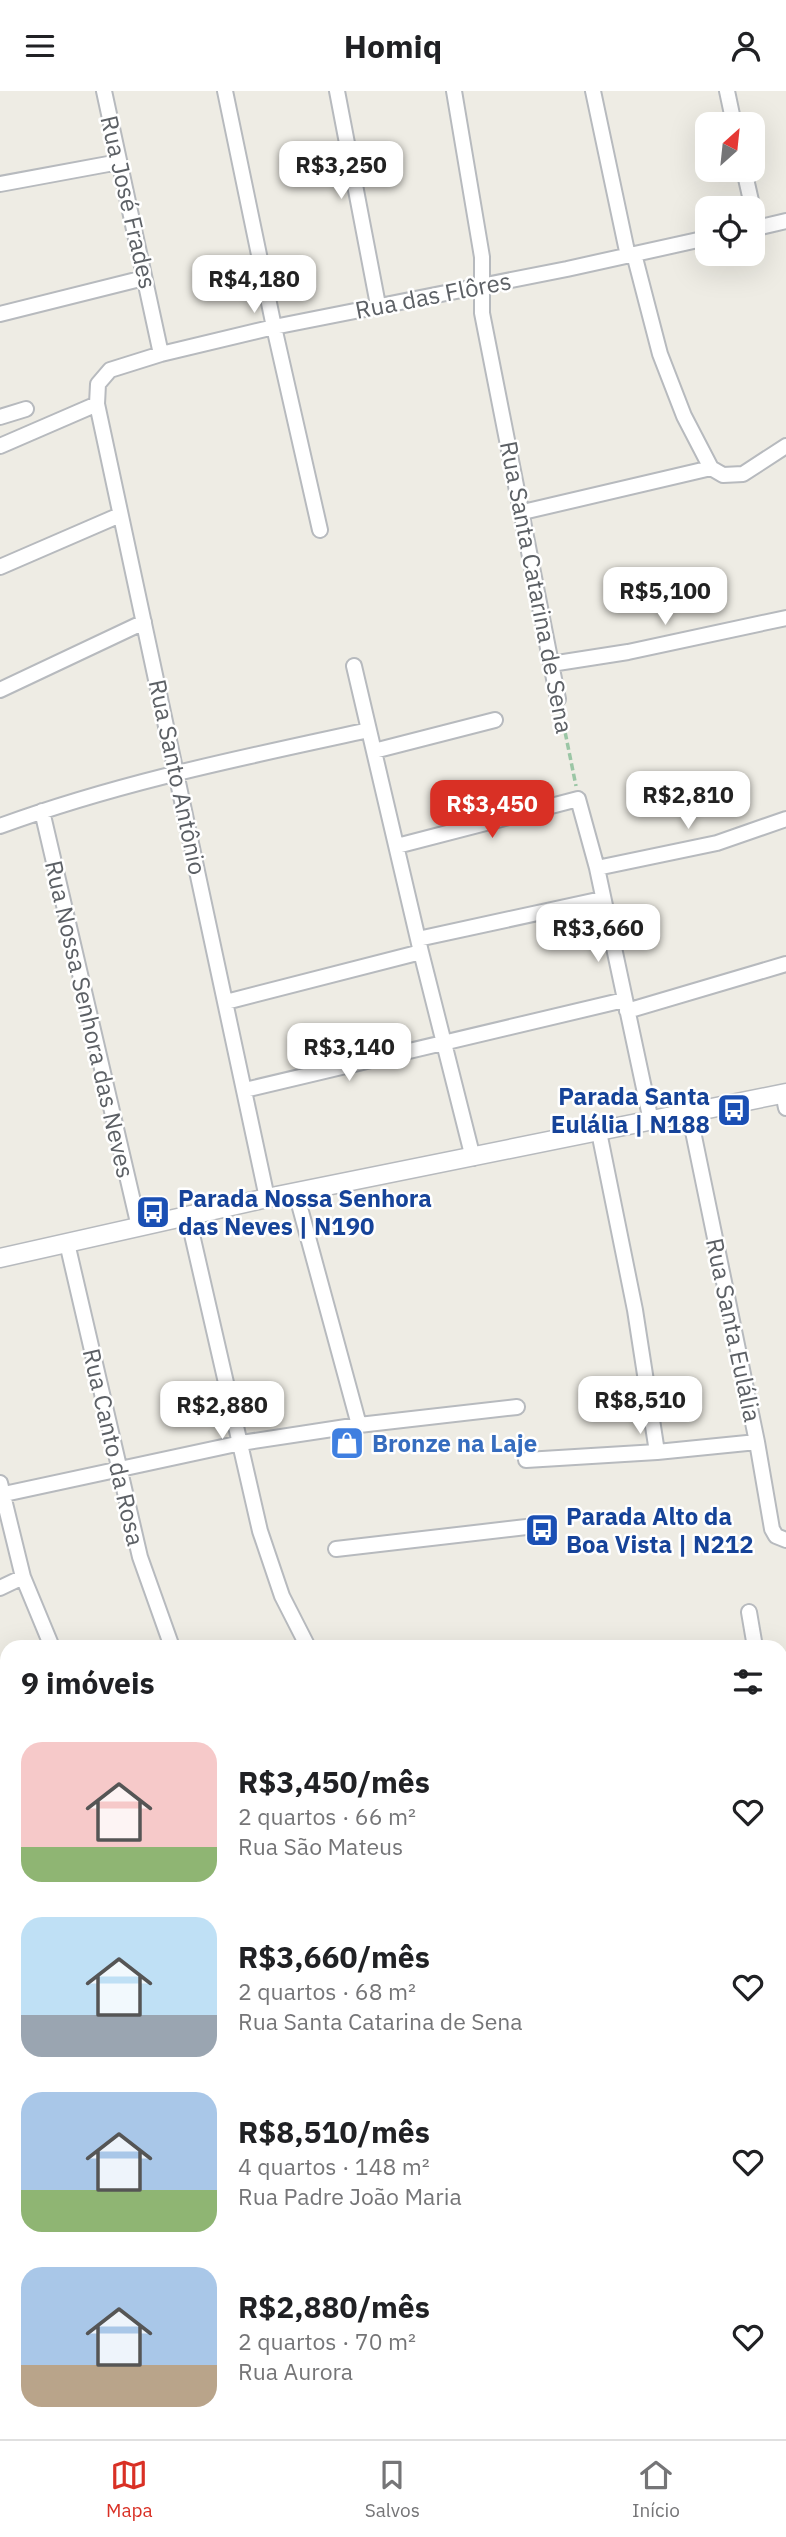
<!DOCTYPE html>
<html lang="pt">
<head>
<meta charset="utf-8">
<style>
	:root { --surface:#fff; --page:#f2f2f2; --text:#202124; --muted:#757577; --line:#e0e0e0; --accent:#d93025 }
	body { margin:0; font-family:"IBM Plex Sans",sans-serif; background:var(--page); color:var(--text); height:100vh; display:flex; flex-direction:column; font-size:26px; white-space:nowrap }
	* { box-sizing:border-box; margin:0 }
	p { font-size:23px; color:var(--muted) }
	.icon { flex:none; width:38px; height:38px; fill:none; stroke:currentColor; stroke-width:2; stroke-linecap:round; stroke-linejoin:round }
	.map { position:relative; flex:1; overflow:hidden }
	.sheet { position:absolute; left:0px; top:1549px; width:788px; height:800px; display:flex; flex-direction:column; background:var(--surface); border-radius:21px 21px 0 0; box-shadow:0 7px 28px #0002 }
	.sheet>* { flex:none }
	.needle { width:46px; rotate:27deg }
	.fabs { position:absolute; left:695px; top:21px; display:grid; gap:14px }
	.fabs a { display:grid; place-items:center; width:70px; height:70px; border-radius:14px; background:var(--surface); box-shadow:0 7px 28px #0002; font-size:35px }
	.price { position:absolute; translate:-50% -60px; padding:0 16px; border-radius:14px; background:#fff; color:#222; font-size:23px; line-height:46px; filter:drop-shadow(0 2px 4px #0008) }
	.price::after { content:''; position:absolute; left:50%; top:42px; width:21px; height:16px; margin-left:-10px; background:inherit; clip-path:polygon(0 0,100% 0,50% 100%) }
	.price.current { background:var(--accent); color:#fff }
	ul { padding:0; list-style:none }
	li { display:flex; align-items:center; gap:21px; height:175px; padding:0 21px }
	li span { display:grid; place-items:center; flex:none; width:196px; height:140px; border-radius:21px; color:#555 }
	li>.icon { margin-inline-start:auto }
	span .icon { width:84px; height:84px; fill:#fffc; stroke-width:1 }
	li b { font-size:30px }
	h2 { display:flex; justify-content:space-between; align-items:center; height:84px; padding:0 21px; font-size:30px }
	header { display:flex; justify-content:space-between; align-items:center; height:91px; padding:0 21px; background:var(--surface); font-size:32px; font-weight:800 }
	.tab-bar { display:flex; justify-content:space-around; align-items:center; height:98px; border-top:2px solid var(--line); background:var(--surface); font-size:19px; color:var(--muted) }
	.tab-bar a { display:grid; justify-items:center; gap:4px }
	.tab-bar .current { color:var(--accent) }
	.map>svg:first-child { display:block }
</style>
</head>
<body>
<header><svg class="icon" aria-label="menu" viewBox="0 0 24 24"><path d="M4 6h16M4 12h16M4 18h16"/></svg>Homiq<svg class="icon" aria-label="person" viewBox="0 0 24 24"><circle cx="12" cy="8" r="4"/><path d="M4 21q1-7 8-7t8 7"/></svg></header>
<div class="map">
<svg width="786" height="2348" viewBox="0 0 786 2348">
	<rect width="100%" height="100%" fill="#eeece4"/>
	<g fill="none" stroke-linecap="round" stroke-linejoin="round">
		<!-- minor casing -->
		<g stroke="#b7babe" stroke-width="18">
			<path id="minor" d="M104 0 161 263
				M225 0 274 236 320 439
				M337 0 378 214
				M454 0 482 166V222L558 608
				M593 0 628 165
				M727 0 734 33
				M744 79 757 136
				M0 93 119 71
				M752 138 786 130
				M634 163 660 263 684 325 711 377 723 384 743 383 786 355
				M0 223 144 187
				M0 326 26 318
				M0 355 97 313
				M523 421 711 377
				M0 476 120 424
				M551 573 628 561 786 527
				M354 575 421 861 473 1067
				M0 599 144 531
				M374 660 495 629
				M42 720 139 1136
				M0 735C120 691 245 666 369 639
				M397 755 578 708 597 777 651 1030
				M597 777 717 752 786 728
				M418 848 602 808
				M226 911 421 861
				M627 920 786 873
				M245 999 624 909
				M783 1002 786 1017
				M689 1021 757 1351 772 1438 776 1445 786 1449
				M599 1041 635 1219 657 1361
				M296 1102 359 1334
				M267 1107 97 313 98 293 110 279 161 263 274 236 567 178 707 147
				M188 1126 260 1440 282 1505 308 1556
				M67 1152 140 1466 172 1556
				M526 1369 657 1361 757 1351
				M0 1392 23 1486 52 1556
				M0 1404 241 1352 359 1334 517 1316
				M336 1458 535 1435
				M0 1497 23 1486
				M749 1521 755 1556
				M0 1604 7 1601
				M0 1682 7 1679
				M780 1761 786 1827
				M0 1829 7 1827
				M780 1856 786 1855
				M780 2018 786 2021
				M0 2228 7 2258
				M26 2342 27 2348
				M93 2342 94 2348
				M589 2342 590 2348"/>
		</g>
		<!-- tertiary casing -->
		<g stroke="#b7babe" stroke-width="21">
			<path id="tertiary" d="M0 1167 267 1107 786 1002
				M0 2006 7 2005"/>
		</g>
		<!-- path -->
		<path stroke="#9bc6a5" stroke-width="3.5" stroke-dasharray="7 3.5" stroke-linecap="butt" d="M561 621 576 695"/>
		<!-- minor -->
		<use href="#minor" stroke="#fff" stroke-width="14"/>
		<!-- tertiary -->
		<use href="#tertiary" stroke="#fff" stroke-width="18"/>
	</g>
	<!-- icons -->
	<defs>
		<g id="bus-square" transform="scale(1.75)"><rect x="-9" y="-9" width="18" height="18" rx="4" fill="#1a4fb4" stroke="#fff"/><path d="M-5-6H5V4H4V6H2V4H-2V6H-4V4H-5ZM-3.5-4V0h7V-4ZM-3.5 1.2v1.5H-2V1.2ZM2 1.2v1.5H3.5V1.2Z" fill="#fff"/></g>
		<g id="shop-square" transform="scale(1.75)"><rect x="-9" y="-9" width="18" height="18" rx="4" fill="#3f7fe0" stroke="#fff"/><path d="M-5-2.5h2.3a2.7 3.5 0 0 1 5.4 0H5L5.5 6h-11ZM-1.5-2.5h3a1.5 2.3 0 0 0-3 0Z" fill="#fff"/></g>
	</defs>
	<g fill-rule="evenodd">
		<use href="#bus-square" x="734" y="1019"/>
		<use href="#bus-square" x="153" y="1121"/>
		<use href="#shop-square" x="347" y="1352"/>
		<use href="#bus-square" x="542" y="1439"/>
	</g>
	<g text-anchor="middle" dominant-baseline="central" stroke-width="5" stroke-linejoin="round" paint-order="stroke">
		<!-- street labels -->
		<g font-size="24" fill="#5c6065" stroke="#fff">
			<text transform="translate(129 111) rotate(77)">Rua José Frades</text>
			<text transform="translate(433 204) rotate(-11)">Rua das Flôres</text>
			<text transform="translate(537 496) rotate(79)">Rua Santa Catarina de Sena</text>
			<text transform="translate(178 686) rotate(78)">Rua Santo Antônio</text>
			<text transform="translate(90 928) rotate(77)">Rua Nossa Senhora das Neves</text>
			<text transform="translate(734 1239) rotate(78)">Rua Santa Eulália</text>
			<text transform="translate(114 1356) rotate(77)">Rua Canto da Rosa</text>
		</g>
		<!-- transit labels -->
		<g font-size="24" font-weight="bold" fill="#164399" stroke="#fff" text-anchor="start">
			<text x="710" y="1005" text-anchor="end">Parada Santa<tspan x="710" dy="28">Eulália | N188</tspan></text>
			<text x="178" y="1107">Parada Nossa Senhora<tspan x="178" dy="28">das Neves | N190</tspan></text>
			<text x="566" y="1425">Parada Alto da<tspan x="566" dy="28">Boa Vista | N212</tspan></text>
		</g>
		<!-- shop labels -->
		<g font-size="24" font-weight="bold" fill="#366cbe" stroke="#fff" text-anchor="start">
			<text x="372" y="1352">Bronze na Laje</text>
		</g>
	</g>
</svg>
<div class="fabs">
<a><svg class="needle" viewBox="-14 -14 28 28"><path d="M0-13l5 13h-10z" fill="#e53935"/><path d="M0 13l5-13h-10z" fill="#757577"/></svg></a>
<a><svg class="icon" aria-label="locate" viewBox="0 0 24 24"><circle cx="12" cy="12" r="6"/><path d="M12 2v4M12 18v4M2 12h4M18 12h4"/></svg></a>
</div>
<b class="price" style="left:341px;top:110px">R$3,250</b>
<b class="price" style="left:254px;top:224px">R$4,180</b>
<b class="price" style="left:665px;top:536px">R$5,100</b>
<b class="price" style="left:688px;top:740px">R$2,810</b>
<b class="price current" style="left:492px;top:749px">R$3,450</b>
<b class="price" style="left:598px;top:873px">R$3,660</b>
<b class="price" style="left:349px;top:992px">R$3,140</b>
<b class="price" style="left:640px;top:1345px">R$8,510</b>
<b class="price" style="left:222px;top:1350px">R$2,880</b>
<section class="sheet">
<h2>9 imóveis<svg class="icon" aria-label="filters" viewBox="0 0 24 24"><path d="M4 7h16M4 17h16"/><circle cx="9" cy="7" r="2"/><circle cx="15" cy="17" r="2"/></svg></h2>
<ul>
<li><span style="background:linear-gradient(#f6c9c9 75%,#8fb573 0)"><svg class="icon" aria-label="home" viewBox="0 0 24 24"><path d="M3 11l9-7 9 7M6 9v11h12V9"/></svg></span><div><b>R$3,450/mês</b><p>2 quartos · 66 m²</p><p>Rua São Mateus</p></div><svg class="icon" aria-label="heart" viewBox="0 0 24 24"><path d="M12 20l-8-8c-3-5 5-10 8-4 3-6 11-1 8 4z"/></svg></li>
<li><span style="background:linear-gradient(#bfe0f5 70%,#9aa5b1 0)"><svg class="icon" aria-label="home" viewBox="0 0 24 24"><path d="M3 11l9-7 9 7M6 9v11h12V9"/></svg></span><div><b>R$3,660/mês</b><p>2 quartos · 68 m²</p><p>Rua Santa Catarina de Sena</p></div><svg class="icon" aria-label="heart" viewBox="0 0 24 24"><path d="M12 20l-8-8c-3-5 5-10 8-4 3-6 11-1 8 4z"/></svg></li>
<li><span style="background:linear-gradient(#a9c7e8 70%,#8fb573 0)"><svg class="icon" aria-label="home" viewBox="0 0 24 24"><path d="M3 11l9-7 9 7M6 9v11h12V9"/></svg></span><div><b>R$8,510/mês</b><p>4 quartos · 148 m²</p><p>Rua Padre João Maria</p></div><svg class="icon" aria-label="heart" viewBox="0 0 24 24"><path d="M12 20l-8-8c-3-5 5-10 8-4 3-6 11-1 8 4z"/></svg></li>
<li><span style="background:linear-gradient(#a9c7e8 70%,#b9a48a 0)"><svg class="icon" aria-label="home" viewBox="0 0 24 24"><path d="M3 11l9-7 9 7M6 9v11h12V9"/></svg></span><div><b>R$2,880/mês</b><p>2 quartos · 70 m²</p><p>Rua Aurora</p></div><svg class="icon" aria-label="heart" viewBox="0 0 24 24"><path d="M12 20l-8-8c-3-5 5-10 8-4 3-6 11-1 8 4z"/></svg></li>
</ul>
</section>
</div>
<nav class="tab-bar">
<a class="current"><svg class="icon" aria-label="map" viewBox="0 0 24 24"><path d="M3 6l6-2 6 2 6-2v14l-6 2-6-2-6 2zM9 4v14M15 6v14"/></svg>Mapa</a>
<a><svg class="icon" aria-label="saved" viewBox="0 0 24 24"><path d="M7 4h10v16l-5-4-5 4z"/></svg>Salvos</a>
<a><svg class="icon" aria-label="home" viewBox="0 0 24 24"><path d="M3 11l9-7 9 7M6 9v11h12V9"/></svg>Início</a>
</nav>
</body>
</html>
